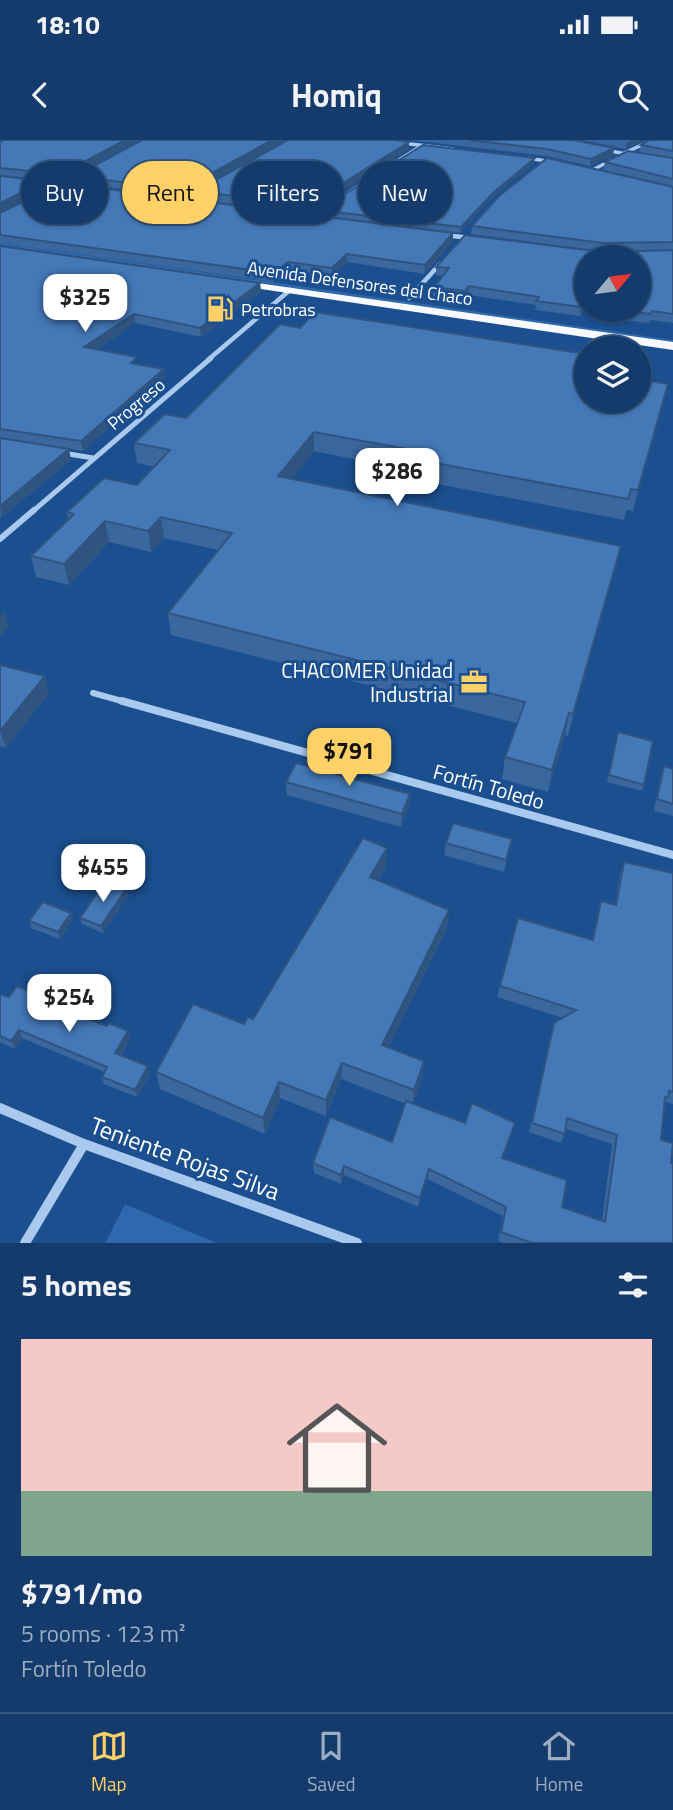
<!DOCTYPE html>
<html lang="en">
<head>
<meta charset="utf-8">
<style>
	:root { --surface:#143b6b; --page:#1d4271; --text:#f1f3f6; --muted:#9dadc1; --line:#33557e; --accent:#ffd166 }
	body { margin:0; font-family:"Titillium Web",sans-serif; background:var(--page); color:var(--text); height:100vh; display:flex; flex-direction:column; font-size:26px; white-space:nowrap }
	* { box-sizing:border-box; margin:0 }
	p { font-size:23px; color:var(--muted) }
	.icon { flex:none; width:38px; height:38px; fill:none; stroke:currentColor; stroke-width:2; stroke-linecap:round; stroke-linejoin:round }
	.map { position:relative; height:1103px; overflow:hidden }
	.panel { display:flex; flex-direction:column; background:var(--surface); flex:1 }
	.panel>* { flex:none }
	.hud { position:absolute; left:21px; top:21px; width:632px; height:63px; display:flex; gap:14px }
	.needle { width:46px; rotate:61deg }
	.tools { position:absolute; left:574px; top:105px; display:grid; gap:14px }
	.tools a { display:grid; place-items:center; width:77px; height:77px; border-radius:50%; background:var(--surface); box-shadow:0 2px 5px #0004,0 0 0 2px var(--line); font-size:35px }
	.price { position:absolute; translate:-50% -60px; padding:0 16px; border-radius:14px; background:#fff; color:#222; font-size:23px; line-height:46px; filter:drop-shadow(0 2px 4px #0008) }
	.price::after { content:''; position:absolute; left:50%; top:42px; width:21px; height:16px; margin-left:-10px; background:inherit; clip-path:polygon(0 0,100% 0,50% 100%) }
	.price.current { background:var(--accent); color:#111 }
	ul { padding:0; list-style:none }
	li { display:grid; align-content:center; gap:14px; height:371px; padding:0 21px }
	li+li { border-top:2px solid var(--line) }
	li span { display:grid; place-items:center; height:217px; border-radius:0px; color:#555 }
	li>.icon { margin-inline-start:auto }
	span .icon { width:126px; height:126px; fill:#fffc; stroke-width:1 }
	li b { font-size:30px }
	h2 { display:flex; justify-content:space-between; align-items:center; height:84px; padding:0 21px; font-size:30px }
	.tag { padding:0 24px; border-radius:32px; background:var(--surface); box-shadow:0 2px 5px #0004,0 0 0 2px var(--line); font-size:24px; line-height:63px }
	.tag.current { background:var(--accent); color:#111 }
	.status { display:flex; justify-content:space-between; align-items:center; height:49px; padding:0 35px; background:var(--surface); direction:ltr }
	.status svg { height:19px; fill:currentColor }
	header { display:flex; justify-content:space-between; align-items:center; height:91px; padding:0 21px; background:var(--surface); font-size:32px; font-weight:700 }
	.dock { display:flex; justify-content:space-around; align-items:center; height:98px; border-top:2px solid var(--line); background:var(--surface); font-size:19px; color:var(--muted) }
	.dock a { display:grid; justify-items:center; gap:4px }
	.dock .current { color:var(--accent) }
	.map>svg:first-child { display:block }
</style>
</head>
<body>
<div class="status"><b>18:10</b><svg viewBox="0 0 49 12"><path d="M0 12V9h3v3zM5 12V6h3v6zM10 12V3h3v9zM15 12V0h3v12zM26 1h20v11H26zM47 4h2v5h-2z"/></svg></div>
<header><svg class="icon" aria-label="back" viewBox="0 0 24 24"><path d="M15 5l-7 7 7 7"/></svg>Homiq<svg class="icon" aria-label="search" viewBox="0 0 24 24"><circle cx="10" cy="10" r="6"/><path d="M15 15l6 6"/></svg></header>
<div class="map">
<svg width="673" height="1103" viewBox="0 0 673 1103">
	<rect width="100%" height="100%" fill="#1b4f8f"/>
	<!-- green -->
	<path fill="#2e69ad" d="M0 103 673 200V203L0 105Z
		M125 1064 216 1103H105Z"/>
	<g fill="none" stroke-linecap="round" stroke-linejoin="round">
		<!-- minor-far5 -->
		<path stroke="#a9c9ee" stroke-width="3.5" d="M402 3 453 9
			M605 10 631 15
			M622 14 653 0
			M527 18 553 22
			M591 31 611 20
			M62 46 83 35
			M349 52 421 6
			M184 61 203 50
			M309 77 327 66
			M444 95 469 98"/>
		<!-- minor-far4 -->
		<path stroke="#a9c9ee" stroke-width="4.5" d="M453 96 471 98
			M409 158 440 124
			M209 219 290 150"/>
		<!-- minor-far3 -->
		<path stroke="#a9c9ee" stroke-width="5" d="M63 313 93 318
			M32 372 211 218"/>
		<!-- minor-far2 -->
		<path stroke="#a9c9ee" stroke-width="6" d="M0 399 34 370
			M93 553 129 563"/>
		<!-- minor-far1 -->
		<path stroke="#a9c9ee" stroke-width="8" d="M122 561 673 715"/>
		<!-- minor -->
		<path stroke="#a9c9ee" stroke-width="10" d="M0 968 84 1004 357 1103
			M25 1103 84 1004"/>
		<!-- tertiary -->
		<path fill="#a9c9ee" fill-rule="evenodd" d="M0 37 62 44 65 46 62 48 0 41Z"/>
		<!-- trunk -->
		<path fill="#f8faff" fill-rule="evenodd" d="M237 140 673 202V210L233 145 232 143Z"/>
	</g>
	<!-- wall -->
	<path fill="#3a679d" d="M4 0H139L62 41 0 35V2Z
		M285 0 182 57 77 43 75 36Z
		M409 0H573L614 8 613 15 590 26 546 16Z
		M582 0H645L625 9Z
		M673 0V46L603 30 605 22 668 18 639 12 641 5Z
		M409 2V9L306 74 196 59V51Z
		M534 23 492 58 460 93 319 75V70Z
		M673 47V110L601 111 471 94 472 86Z
		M0 73 453 93V102L424 134 347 122 332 137 288 130 273 142 0 103Z
		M0 106 260 143 261 152 201 197 135 183 96 210 138 224 165 238 83 311 40 304 71 320 2 377H0Z
		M673 110V183L650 180 649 183 623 180 625 171 618 170H639L586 117V165L580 176 535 170 536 165 468 155 464 160 433 156 434 147 442 136 436 135V127L602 112Z
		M668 244 633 371 626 370 624 380 407 338V330L314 311 292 339 621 406 568 596 565 595 548 652 502 639 505 617 517 583 171 495 168 473 218 410 164 398 151 412 109 402 69 445 36 437 31 416 68 379 67 372 137 345 155 327 137 323 134 303 186 278 586 261Z
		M0 525 49 553 6 608 0 606Z
		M618 592 644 645 642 651 607 642Z
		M664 626 673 629V676L654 671 660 638Z
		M286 642 410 654 409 666 401 687 287 655Z
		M512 699 504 732 444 715 446 703Z
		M624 722 673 733V964L666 962 665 965 661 1000 671 1023 673 1103H504L498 1101 503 1076 427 1039 418 1067 344 1035 341 1044 314 1033 313 1023 392 1002 406 964 341 939 326 976 280 958 265 994 160 949 156 932 253 879 386 726 378 741 449 770 447 788 388 908 424 921 422 938 413 964 465 983 512 992 503 1019 562 1067 602 1081 612 1004 566 989 561 1003 529 992 554 883 563 878 497 857 500 846 592 800 601 761 615 765 620 734Z
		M128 755 103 793 82 784 80 778Z
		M71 773 73 779 60 799 31 788 29 781Z
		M0 854 9 857 44 862 107 886 128 891 130 899 121 916 148 926 150 934 137 957 104 944 102 937 104 932 22 898 15 909 0 902Z"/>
	<!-- shaded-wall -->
	<path fill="#305480" d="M125 0H139L62 41 61 34Z
		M272 0H285L182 57 181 50Z
		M631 0H645L625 9 627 2Z
		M409 2V9L306 74V66Z
		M614 8 613 15 590 26 591 19Z
		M535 18 534 23 492 58 460 93 461 87 493 53Z
		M45 41 47 49 0 72V63Z
		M453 93V102L424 134 425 125Z
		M347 114V122L332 137V128Z
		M288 122V130L273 142V133Z
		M260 143 261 152 201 197 200 188Z
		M469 146 468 155 464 160 465 151Z
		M586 158V165L580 176 581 167Z
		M134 174 135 183 86 217 84 207Z
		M164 229 165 238 83 311 81 301Z
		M668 244 664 263 633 371 638 350Z
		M314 292V311L279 357 278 336Z
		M69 309 71 320 2 377 0 366Z
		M161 377 164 398 151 412 148 391Z
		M105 381 109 402 69 445 64 424Z
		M621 406 616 427 568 596 573 574Z
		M4 470 9 487 0 496V475Z
		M45 536 49 553 6 608 0 591Z
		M569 573 565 595 548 652 552 630Z
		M410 654 409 666 401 687 402 674Z
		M387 708 386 726 369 755 370 737Z
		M126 749 128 755 103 793 101 786Z
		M449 770 447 788 381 922 382 905Z
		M71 773 73 779 60 799 58 792Z
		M19 890 22 898 15 909 11 901Z
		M128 891 130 899 117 921 115 913Z
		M424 921 422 938 412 966 414 950Z
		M342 923 341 939 326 976V960Z
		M148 926 150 934 137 957 135 950Z
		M279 942 280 958 265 994 263 978Z
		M344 1026V1035L341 1044V1035Z
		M429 1029 427 1039 418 1067 420 1058Z"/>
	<!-- building -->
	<path fill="#4478b7" stroke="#305480" stroke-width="2" d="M4 0H125L61 34 0 28V2Z
		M142 0H272L181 50 75 36Z
		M288 0H395L409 2 306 66 196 51Z
		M470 0H573L614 8 591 19 547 9Z
		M650 0H673V11L641 5Z
		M423 5 535 18 493 53 461 87 319 70Z
		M628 11 673 18V39L605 22Z
		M547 18 673 47V102L603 103 472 86 499 56Z
		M0 36 45 41 0 63Z
		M61 43 453 93 425 125 347 114 332 128 288 122 273 133 0 95V73Z
		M465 95 602 112 673 110V174L652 171 651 174 625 171 639 170V117H586V158L581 167 536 161 539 157 469 146 465 151 434 147 449 128 436 127Z
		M0 106 260 143 200 188 134 174 84 207 137 217 131 223 164 229 81 301 0 289Z
		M315 172 586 214V261H639V239L668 244 638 350 631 349 628 359 408 318 412 310 314 292 278 336 621 406 573 574 569 573 552 630 505 617 525 562 168 473 232 393 161 377 148 391 105 381 64 424 31 416 74 374 67 372 104 338 137 345 170 310 134 303 165 274 186 278 280 184 300 188Z
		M0 298 69 309 0 366Z
		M0 525 45 536 0 591Z
		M618 592 653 601 644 645 609 635Z
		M296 623 410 654 402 674 286 642Z
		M664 626 673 629V664L657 659Z
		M453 683 512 699 506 720 446 703Z
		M363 698 387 708 370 737 449 770 382 905 424 921 414 950 342 923 326 960 279 942 263 978 156 932 193 864 244 884 248 877 253 879Z
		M624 722 673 733V952L669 951 668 958 665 957 661 1000 673 1003 671 1023 673 1024V1103H532L501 1092 506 1067 429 1029 420 1058 344 1026 341 1035 313 1023 330 977 392 1002 406 961 465 983 472 963 515 983 502 1018 567 1040 562 1067 605 1082 617 995 567 978 565 994 532 983 554 883 576 870 500 846 518 778 593 800 601 761 616 765Z
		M105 741 126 749 101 786 80 778Z
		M43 762 71 773 58 792 29 781Z
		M17 846 42 856 39 860 107 886 109 883 128 891 115 913 148 926 135 950 102 937 107 927 19 890 11 901 0 896V854L9 857Z"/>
	<!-- icons -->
	<defs>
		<g id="fuel-bare" transform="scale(2.1)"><path d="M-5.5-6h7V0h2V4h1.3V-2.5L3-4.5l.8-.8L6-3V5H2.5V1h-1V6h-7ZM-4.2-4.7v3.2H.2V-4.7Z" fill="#ffd166" stroke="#1b4f8f" stroke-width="2.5" paint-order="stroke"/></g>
		<g id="office-bare" transform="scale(2.1)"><path d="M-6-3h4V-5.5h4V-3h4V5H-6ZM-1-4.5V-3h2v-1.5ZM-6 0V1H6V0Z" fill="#ffd166" stroke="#1b4f8f" stroke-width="2.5" paint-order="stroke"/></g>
	</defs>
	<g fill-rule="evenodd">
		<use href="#fuel-bare" x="220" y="169"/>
		<use href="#office-bare" x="474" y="542"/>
	</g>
	<g text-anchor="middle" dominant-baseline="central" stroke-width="6" stroke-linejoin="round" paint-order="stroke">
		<!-- far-street labels -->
		<g font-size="18" fill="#fff" stroke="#1b4f8f">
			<text transform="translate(360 143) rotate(8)">Avenida Defensores del Chaco</text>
			<text transform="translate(136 264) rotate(-40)">Progreso</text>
		</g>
		<!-- far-poi labels -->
		<g font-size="18" fill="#fff" stroke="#1b4f8f" text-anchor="start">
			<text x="241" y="169">Petrobras</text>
		</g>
		<!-- poi labels -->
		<g font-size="21" fill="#fff" stroke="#1b4f8f" text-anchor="end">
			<text x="453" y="530">CHACOMER Unidad<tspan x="453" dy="24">Industrial</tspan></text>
		</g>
		<!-- street labels -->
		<g font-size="21" fill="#fff" stroke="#1b4f8f">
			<text transform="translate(489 646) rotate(16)">Fortín Toledo</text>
		</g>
		<!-- near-street labels -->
		<g font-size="24" fill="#fff" stroke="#1b4f8f">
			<text transform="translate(185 1018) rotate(20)">Teniente Rojas Silva</text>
		</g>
	</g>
</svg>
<div class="tools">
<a><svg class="needle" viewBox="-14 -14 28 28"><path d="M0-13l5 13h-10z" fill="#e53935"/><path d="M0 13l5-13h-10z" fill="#9dadc1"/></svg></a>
<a><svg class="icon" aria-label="layers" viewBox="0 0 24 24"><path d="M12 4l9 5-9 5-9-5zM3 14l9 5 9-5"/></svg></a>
</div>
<b class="price" style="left:85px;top:194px">$325</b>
<b class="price" style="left:397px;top:368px">$286</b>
<b class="price current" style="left:349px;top:648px">$791</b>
<b class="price" style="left:103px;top:764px">$455</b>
<b class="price" style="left:69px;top:894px">$254</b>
<div class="hud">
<a class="tag">Buy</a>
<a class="tag current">Rent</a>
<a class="tag">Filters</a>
<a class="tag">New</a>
</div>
</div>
<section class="panel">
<h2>5 homes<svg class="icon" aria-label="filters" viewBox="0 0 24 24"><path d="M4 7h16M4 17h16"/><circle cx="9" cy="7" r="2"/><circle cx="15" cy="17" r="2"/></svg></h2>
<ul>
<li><span style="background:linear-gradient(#f6c9c9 70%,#7fa58c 0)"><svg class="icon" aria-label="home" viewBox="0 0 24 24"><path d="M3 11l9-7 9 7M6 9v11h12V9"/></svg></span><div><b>$791/mo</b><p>5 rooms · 123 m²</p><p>Fortín Toledo</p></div></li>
</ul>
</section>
<nav class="dock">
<a class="current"><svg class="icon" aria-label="map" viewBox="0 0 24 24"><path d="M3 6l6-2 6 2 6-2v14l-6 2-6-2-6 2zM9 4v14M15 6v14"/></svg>Map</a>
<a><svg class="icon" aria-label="saved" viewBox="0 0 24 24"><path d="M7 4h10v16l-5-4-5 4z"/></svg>Saved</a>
<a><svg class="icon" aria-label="home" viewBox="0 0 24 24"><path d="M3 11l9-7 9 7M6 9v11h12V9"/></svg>Home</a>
</nav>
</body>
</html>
